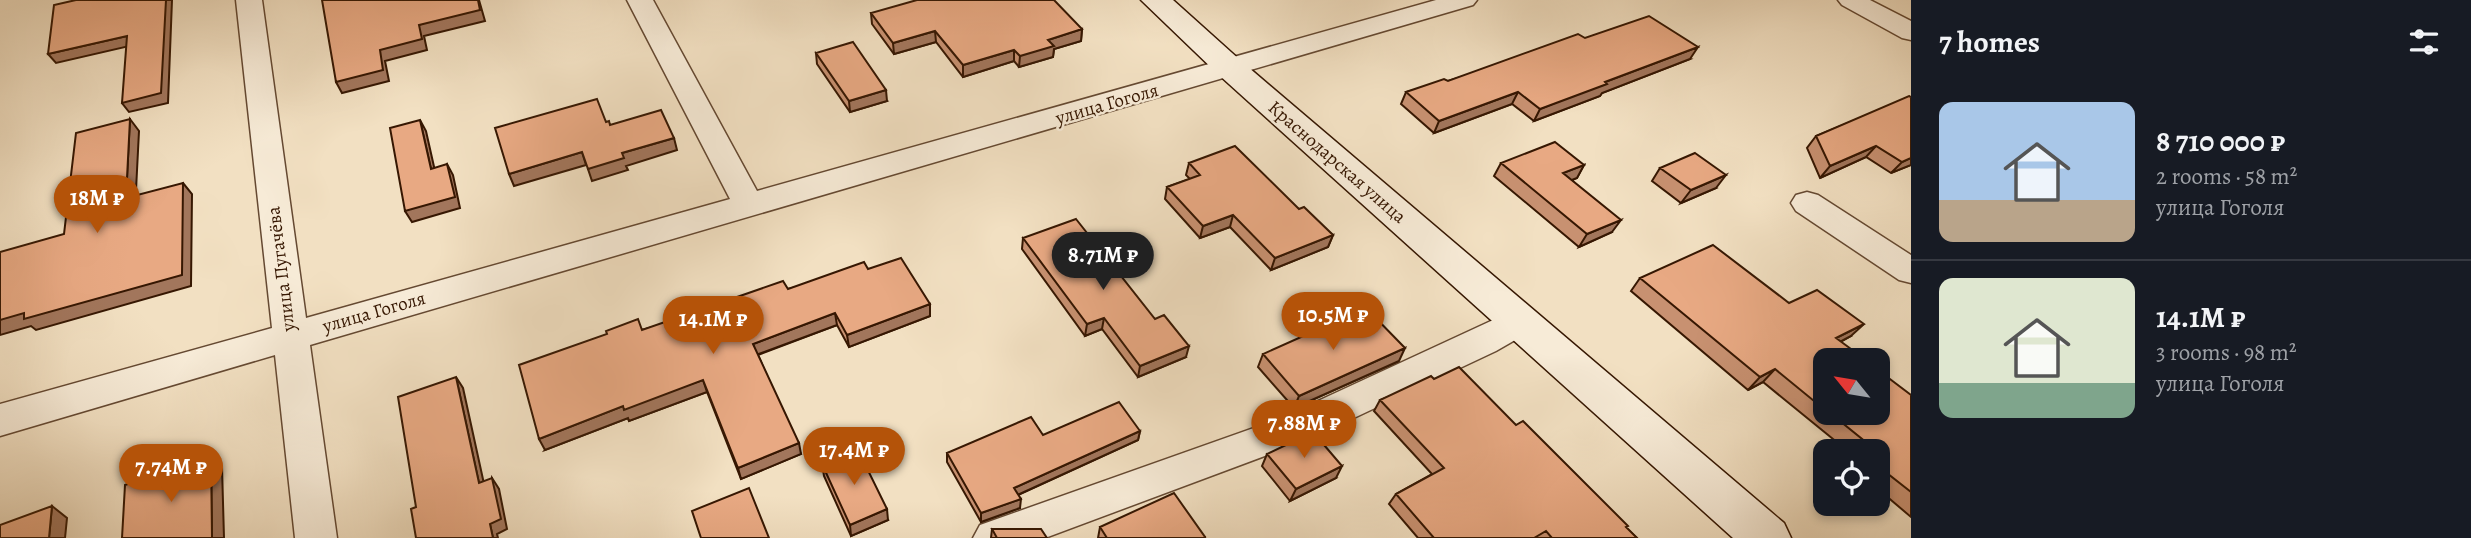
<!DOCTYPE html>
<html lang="en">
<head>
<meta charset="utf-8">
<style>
	:root { --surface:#171b24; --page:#20242c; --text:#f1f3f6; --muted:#9ea1a6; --line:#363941; --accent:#b45309 }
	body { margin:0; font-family:Alegreya,serif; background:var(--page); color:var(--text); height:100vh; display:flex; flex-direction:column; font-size:26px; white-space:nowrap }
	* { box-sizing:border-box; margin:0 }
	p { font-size:23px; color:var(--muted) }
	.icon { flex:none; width:38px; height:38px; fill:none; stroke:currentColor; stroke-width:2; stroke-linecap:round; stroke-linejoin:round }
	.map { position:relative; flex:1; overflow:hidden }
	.drawer { display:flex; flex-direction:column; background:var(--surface); width:560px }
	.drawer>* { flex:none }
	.needle { width:46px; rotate:300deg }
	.tools { position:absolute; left:1813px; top:348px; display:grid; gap:14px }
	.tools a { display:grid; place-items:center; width:77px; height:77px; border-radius:14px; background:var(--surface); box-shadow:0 4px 10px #0003; font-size:35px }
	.price { position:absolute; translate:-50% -60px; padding:0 16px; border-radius:24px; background:var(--accent); color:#fff; font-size:23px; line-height:46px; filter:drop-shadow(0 2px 4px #0008) }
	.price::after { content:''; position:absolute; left:50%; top:42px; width:21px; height:16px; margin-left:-10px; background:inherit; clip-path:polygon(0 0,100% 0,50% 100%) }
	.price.on { background:#222; color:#fff }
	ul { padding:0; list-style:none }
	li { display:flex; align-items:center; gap:21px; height:175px; padding:0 28px }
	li+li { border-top:2px solid var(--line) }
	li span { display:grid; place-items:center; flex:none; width:196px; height:140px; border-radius:14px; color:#555 }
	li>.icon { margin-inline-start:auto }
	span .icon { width:84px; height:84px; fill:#fffc; stroke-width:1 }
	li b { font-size:30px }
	h2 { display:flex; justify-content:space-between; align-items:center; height:84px; padding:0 28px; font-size:30px }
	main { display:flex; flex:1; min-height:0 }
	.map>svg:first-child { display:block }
</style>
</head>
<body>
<main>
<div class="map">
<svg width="1911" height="538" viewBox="0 0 1911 538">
	<rect width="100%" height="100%" fill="#f2e0c2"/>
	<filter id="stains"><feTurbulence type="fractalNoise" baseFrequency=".00286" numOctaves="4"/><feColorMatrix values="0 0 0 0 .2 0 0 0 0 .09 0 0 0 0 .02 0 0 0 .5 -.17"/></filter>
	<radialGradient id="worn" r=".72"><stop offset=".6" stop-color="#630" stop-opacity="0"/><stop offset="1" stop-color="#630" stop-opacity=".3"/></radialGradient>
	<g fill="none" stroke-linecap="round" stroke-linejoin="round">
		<!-- street casing -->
		<g stroke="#654932" stroke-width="3">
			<path id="street" d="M236 0H262L306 318 730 199 627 0H653L757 191 1436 0H1477L1473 5 310 345 337 538H295L275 355 0 436V404L272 328Z
				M1838 0H1870L1911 21V40L1902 38 1842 5Z
				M1807 192 1818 195 1911 255V283L1899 280 1796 211 1791 203 1796 195Z
				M1519 308 1531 311 1536 321 1531 331 1496 351 1305 441 1045 538H973L980 525 1279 419Z"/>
		</g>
		<!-- secondary casing -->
		<g stroke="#361702" stroke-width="3">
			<path id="secondary" d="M1141 0H1173L1241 61 1784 523 1791 538H1733L1219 75Z"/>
		</g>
		<!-- street -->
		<use href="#street" fill="#f7ebd7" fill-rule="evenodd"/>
		<!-- secondary -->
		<use href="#secondary" fill="#f7ebd7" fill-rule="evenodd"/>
	</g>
	<!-- wall -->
	<path fill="#c89171" stroke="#361702" stroke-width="2" d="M871 13 1082 29 1081 41 1054 49 1053 57 1019 67 1014 61 963 77 936 42 894 54 872 24Z
		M1585 38 1690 59 1602 93 1600 96 1534 121 1512 104 1434 133 1401 104 1406 92 1448 81Z
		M816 53 887 101 850 112 817 64Z
		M1911 97V165L1891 173 1866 157 1820 178 1807 148 1816 136Z
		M1189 163 1299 209 1333 235 1328 247 1271 270 1230 227 1200 238 1165 199 1167 187 1190 179 1186 175Z
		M1501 163 1584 165 1577 178 1572 180 1612 232 1579 247 1494 176Z
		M1660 168 1716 188 1681 203 1652 181Z
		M1023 238 1155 319 1186 357 1138 377 1102 329 1085 336 1022 249Z
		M868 269 930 304V316L849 347 837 325 758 355 801 454 741 479 707 392 629 421 628 418 545 450 642 330 788 289Z
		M1640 278 1789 303 1851 336 1840 342 1825 360V413H1878L1911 395V517L1878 489V452H1849L1763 382 1748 390 1631 291Z
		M1263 354 1399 361 1294 408 1258 367Z
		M1434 379 1516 425 1637 538H1418L1389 504 1396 494 1432 474 1374 411 1380 400Z
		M1140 431 1138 440 1018 495 1020 508 981 522 947 462V453L1043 435Z
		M1267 454 1336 478 1290 501 1262 466Z
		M822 464 888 520 851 536 824 476Z
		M1100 527 1205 537V538H1098Z
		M992 529 1047 538H991Z"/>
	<!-- shaded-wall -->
	<path fill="#a2765c" stroke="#361702" stroke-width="2" d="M166 0H172L168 103 129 112 122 103Z
		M479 0 485 21 424 36 427 50 385 61 389 81 342 93 336 82 380 50 419 25Z
		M1082 29 1081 41 1054 49 1053 57 1019 67 1020 56 1048 40Z
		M935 31 936 42 894 54 893 43Z
		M127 36 134 45 56 63 48 54Z
		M1698 47 1690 59 1602 93 1600 96 1534 121 1540 109 1605 82Z
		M1014 50V61L963 77V65Z
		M886 90 887 101 850 112 849 101Z
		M1518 92 1512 104 1434 133 1439 121Z
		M130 119 139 131 135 210 126 198Z
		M420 120 426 131 437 180 431 169Z
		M674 138 677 150 626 166 628 170 592 181 588 169 622 153Z
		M1876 146 1866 157 1820 178 1830 166Z
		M582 152 586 165 514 186 509 174Z
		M1911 158V165L1891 173 1902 162Z
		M447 164 453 175 460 208 412 222 405 211Z
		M1584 165 1577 178 1556 186 1563 173Z
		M1726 175 1716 188 1681 203 1691 190Z
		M183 183 192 194 191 286 36 330 31 326 0 335V320Z
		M1233 215 1230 227 1200 238 1203 226Z
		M1621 220 1612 232 1579 247 1587 234Z
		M1333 235 1328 247 1271 270 1275 258Z
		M930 304V316L849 347 847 335Z
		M835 313 837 325 756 355 753 344Z
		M1104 318 1102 329 1085 336 1087 324Z
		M1864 324 1851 336 1823 351 1836 338Z
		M1189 346 1186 357 1138 377 1140 366Z
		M1405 348 1399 361 1294 408 1299 396Z
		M1775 369 1763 382 1748 390 1760 377Z
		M456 377 463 388 486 493 479 483Z
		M703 380 707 392 629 421 628 418 545 450 539 439 623 406Z
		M1140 431 1138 440 1013 497 1014 488Z
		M799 443 801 454 741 479 738 468Z
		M211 455 222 467 224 538H212Z
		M1342 466 1336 478 1290 501 1296 489Z
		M492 478 499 489 507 529 497 534 498 538H493L490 524Z
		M1021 499 1020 508 981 522V513Z
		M52 506 67 518 65 538H49Z
		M887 509 888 520 851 536 850 525Z"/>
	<!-- building -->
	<path fill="#e8a983" stroke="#361702" stroke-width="2" d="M76 0H166L161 93 122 103 127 36 48 54 54 5Z
		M322 0H478L480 10 419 25 422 39 380 50 383 70 336 82Z
		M917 0H1054L1082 29 1048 40 1054 46 1020 56 1014 50 963 65 935 31 893 43 871 13Z
		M1649 16 1698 47 1605 82 1607 84 1540 109 1518 92 1439 121 1406 92 1444 79 1448 81 1578 34 1585 38Z
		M853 42 886 90 849 101 816 53Z
		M1909 96 1911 97V158L1902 162 1876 146 1830 166 1816 136Z
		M597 99 606 122 609 121 610 125 661 110 674 138 622 153 624 158 588 169 582 152 509 174 495 128Z
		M130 119 126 198 183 183 182 275 24 319V313L0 320V252L64 234 76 133Z
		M420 120 431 169 447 164 455 197 405 211 390 128Z
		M1555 142 1584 165 1563 173 1621 220 1587 234 1501 163Z
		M1235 146 1299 209 1304 207 1333 235 1275 258 1233 215 1203 226 1167 187 1200 175 1189 163Z
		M1695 153 1726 175 1691 190 1660 168Z
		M1076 219 1155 319 1164 315 1189 346 1140 366 1104 318 1087 324 1023 238Z
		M1713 245 1789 303 1817 290 1864 324 1836 338 1866 360H1825V410L1775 369 1760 377 1640 278Z
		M901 258 930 304 847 335 835 313 753 344 799 443 738 468 703 380 624 410 623 406 539 439 519 365 607 334 606 331 638 319 642 330 783 281 788 289 864 262 868 269Z
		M1366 308 1405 348 1299 396 1263 354Z
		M1459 367 1516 425 1523 421 1628 526 1626 527 1637 538H1552L1546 531 1534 538H1434L1396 494 1444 468 1380 400 1431 376 1434 379Z
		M1878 370 1911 395V492L1878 466 1888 460 1830 413H1878Z
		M456 377 479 483 492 478 501 519 490 524 493 538H416L411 509 416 507 398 397Z
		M1119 402 1140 431 1014 488 1021 499 981 513 947 453 1031 417 1043 435Z
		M1313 432 1342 466 1296 489 1267 454Z
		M858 450 887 509 850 525 822 464Z
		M211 455 212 538H122L125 485Z
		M749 488 769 538H701L692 511Z
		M1174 493 1205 537 1203 538H1107L1100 527Z
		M52 506 49 538H0V525Z
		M992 529H1041L1047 538H997Z"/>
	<g text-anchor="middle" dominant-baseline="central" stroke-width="5" stroke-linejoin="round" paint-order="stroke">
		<!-- street labels -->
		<g font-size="19" fill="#361702" stroke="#f7ebd7">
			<text transform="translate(1107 104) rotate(-16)">улица Гоголя</text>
			<text transform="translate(1337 162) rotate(41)">Краснодарская улица</text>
			<text transform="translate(281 269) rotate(-97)">улица Пугачёва</text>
			<text transform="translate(374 312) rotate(-16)">улица Гоголя</text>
		</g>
	</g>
	<rect width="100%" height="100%" filter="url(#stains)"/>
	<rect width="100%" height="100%" fill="url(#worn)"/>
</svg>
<div class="tools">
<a><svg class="needle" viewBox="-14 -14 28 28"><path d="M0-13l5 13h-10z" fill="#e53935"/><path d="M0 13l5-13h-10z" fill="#9ea1a6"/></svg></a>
<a><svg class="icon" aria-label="locate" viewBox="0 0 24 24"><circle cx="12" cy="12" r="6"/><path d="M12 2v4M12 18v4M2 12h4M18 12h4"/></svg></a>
</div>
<b class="price" style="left:97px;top:235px">18M ₽</b>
<b class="price on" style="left:1103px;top:292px">8.71M ₽</b>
<b class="price" style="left:1333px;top:352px">10.5M ₽</b>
<b class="price" style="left:713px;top:356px">14.1M ₽</b>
<b class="price" style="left:1304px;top:460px">7.88M ₽</b>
<b class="price" style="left:854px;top:487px">17.4M ₽</b>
<b class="price" style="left:171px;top:504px">7.74M ₽</b>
</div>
<section class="drawer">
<h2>7 homes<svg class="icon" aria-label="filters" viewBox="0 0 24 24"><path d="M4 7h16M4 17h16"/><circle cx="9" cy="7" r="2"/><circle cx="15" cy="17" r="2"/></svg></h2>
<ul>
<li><span style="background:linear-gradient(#a9c7e8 70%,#b9a48a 0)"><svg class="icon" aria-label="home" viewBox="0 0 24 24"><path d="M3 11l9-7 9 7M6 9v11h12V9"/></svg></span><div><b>8 710 000 ₽</b><p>2 rooms · 58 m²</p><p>улица Гоголя</p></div></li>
<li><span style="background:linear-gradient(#dfe7d0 75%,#7fa58c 0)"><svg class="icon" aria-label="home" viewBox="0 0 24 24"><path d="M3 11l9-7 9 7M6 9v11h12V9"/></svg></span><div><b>14.1M ₽</b><p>3 rooms · 98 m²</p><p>улица Гоголя</p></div></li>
</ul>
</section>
</main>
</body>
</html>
